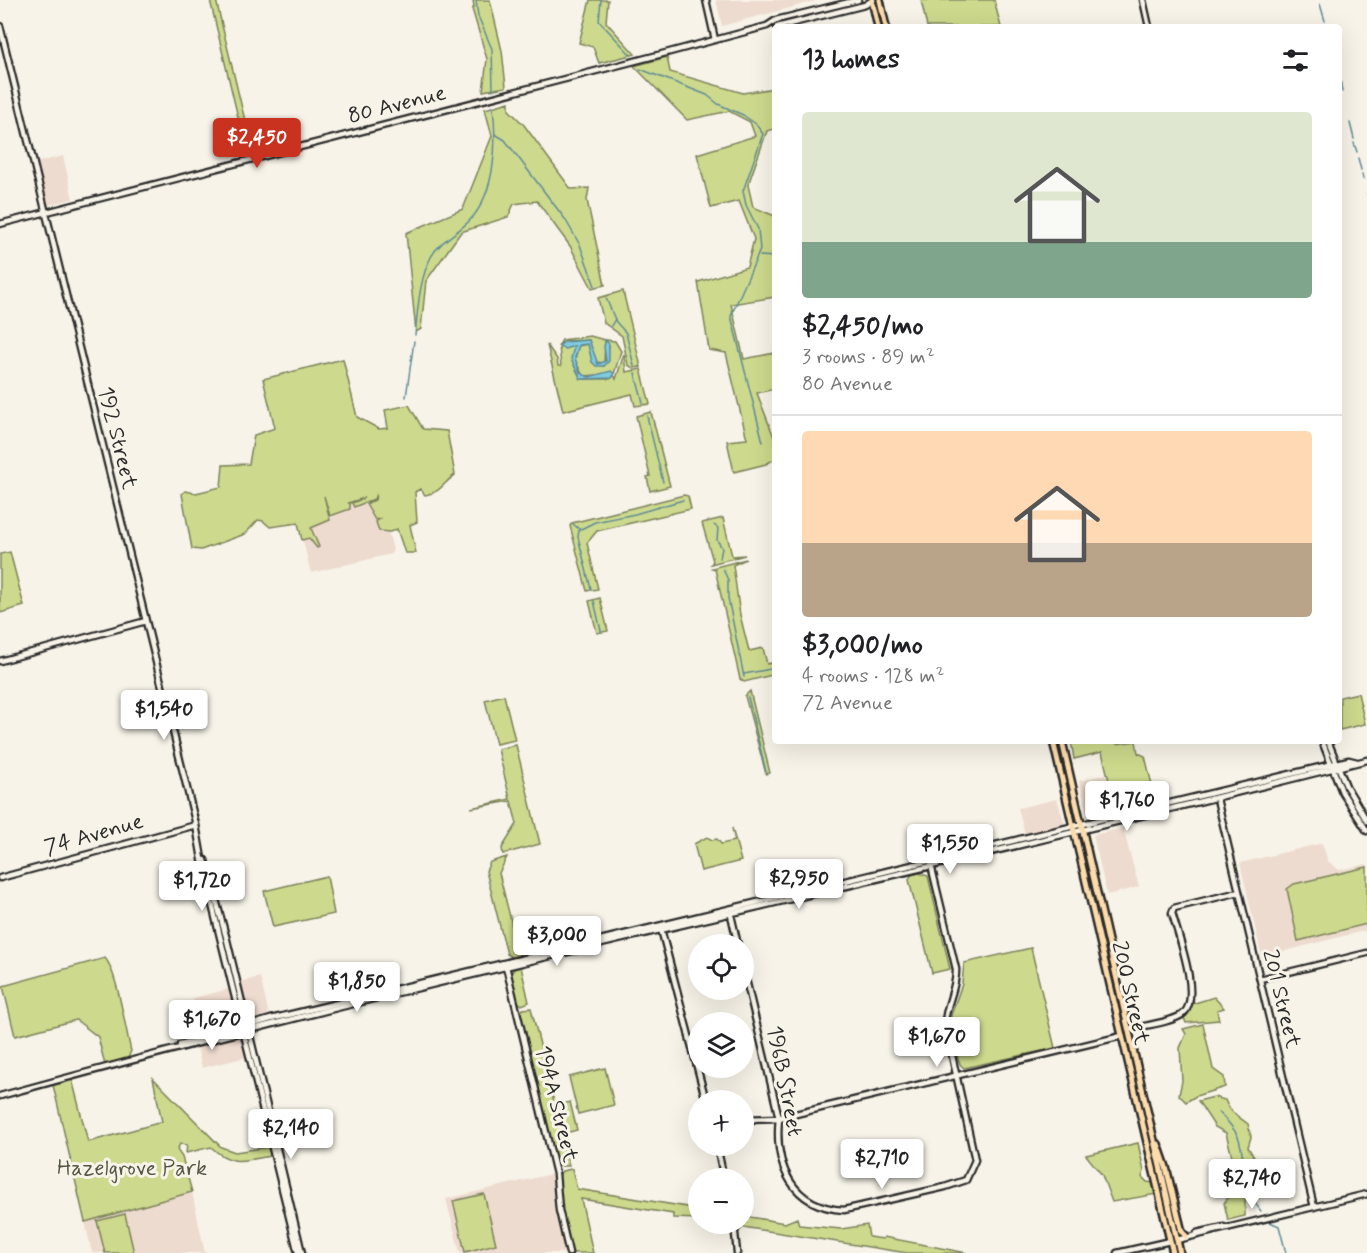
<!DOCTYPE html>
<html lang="en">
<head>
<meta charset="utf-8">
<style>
	:root { --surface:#fff; --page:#f2f2f2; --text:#202124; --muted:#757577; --line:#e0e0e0; --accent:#c8321e }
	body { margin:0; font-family:Mynerve,sans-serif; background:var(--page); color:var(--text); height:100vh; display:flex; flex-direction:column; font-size:22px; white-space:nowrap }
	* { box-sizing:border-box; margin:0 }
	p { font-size:20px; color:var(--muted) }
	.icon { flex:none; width:33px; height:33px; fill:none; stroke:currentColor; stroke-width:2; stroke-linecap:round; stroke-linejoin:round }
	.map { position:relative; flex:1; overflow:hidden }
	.sheet { position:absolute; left:772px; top:24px; width:570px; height:720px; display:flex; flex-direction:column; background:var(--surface); border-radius:6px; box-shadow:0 6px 24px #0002 }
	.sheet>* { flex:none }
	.tools { position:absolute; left:688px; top:934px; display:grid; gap:12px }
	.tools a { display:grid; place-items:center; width:66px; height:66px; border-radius:50%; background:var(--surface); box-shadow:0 6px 24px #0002; font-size:30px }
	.price { position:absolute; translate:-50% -51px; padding:0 14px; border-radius:6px; background:#fff; color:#222; font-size:20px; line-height:39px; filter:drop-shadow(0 2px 3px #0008) }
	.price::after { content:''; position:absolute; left:50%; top:36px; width:18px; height:14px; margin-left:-9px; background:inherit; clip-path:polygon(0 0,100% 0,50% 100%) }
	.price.active { background:var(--accent); color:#fff }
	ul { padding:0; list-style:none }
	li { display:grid; align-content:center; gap:12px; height:318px; padding:0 30px }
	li+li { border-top:2px solid var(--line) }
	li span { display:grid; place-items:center; height:186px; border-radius:6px; color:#555 }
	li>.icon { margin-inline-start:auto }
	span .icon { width:108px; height:108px; fill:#fffc; stroke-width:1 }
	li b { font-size:26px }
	h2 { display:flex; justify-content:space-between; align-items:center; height:72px; padding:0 30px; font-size:26px }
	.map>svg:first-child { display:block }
</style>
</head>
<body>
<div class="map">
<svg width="1367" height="1253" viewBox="0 0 1367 1253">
	<rect width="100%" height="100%" fill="#f7f3e8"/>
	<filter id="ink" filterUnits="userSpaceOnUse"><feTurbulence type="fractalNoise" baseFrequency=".0167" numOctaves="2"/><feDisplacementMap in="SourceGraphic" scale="12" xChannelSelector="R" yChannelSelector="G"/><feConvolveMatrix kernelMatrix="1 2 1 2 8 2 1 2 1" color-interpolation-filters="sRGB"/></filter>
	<g filter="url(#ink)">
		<!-- built -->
		<path fill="#eedbcf" d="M716 0H819L722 26Z
			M63 156 73 199 44 206 34 163Z
			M372 468 393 550 391 554 311 573 290 489Z
			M1106 774 1115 813 1092 818 1088 817 1079 781Z
			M1057 799 1065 824 1025 834 1018 808Z
			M1123 828 1139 887 1107 895 1093 835Z
			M1322 843 1328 861 1339 870 1367 864V930L1262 957 1240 863Z
			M260 977 269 1015 253 1020 248 1016 240 982Z
			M229 989 237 1023 201 1033 193 998Z
			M239 1036 243 1039 247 1057 202 1068 197 1047Z
			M551 1174 554 1179 557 1218 565 1253H460L446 1199Z
			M192 1192 205 1253H92L85 1222Z"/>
		<!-- green -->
		<path fill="#cdd98c" stroke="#7c825c" stroke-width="1.5" d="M210 0H216L253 154 247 155Z
			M473 0H490L502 51 506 87 483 91 487 59 472 9 474 7Z
			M590 0H608L606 22 635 54 599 63 593 47 579 43Z
			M921 0H994L1001 27H927Z
			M667 57 670 72 743 93 775 88V129L767 131 748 185 753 207 775 216V297L731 304 744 359 775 353V389L757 393 775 440V459L766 464 734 472 727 441 747 439 726 353 709 350 698 282 747 267 754 239 739 201 711 208 697 154 755 136 750 122 729 111 687 120 634 66Z
			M509 102V110L524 125 571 189 589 188 587 200 605 285 592 288 570 246 537 201 514 204 508 217 461 232 426 281 421 329 416 332 406 233 463 209 492 136 485 109Z
			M623 291 641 367 633 368 628 365 622 336 604 323 598 298Z
			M590 336 605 340 604 363 596 362 589 340 566 341 559 345 562 340Z
			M606 340 615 341 621 351 614 374 583 376 575 360 578 346 588 344 593 363 604 366 609 346Z
			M547 345 557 359 558 366H561L559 346H574L572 361 581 379H610L614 375 616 379 624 354 626 372 641 369 650 404 635 406 632 394 563 411Z
			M343 359 357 417 379 429 388 428 385 410 409 405 423 429 447 431 455 475C444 482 441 493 425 495L420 489 415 492 417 522 410 525 416 553H405L397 529 390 532 379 531 376 522 379 519 375 520 366 504 375 500 376 494 374 499 354 507 352 503 364 498 348 503H350V509L330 516 324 496 330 520 311 528 319 547 317 548 309 538 302 540 298 523 270 527 263 521 258 520 245 534 201 550 192 549 182 494 185 491 196 493 221 487 223 465 249 464 254 435 275 428 263 379Z
			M651 412 670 486 650 491 647 477 650 476 636 416Z
			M684 495 688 496 691 509 597 531 587 543 598 589 587 591 570 526 572 523Z
			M723 518 732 556 745 555 711 564 713 561 702 523Z
			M10 552 24 606 0 613V554Z
			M746 559 733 565 740 615 749 651 763 648 767 664 775 662 776 674 744 682 740 679 715 569 712 568Z
			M600 598 608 631 597 633 589 601Z
			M750 691 770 773 766 774 745 696Z
			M1358 693 1365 724 1340 730V697Z
			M504 695 515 740 496 744 485 700Z
			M1071 741H1113L1117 744 1136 741 1138 753 1145 756 1153 789 1132 794 1134 805 1116 810 1102 752 1074 759Z
			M516 745 540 844 503 854 502 848 517 824 511 801 471 808 510 799 498 749Z
			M732 828 741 861 701 871 694 844 707 837 712 840 717 839 721 844 735 841Z
			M507 857 499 873 520 957 513 958 507 954 486 871 490 862Z
			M1367 867V924L1298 941 1287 889 1294 884Z
			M919 873 928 876 950 969 932 973 909 880 911 875Z
			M327 876 334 914 273 927 264 891Z
			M1031 948 1055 1048 964 1068C954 1060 959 1053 958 1044L953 1041 951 1015 962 984 964 963Z
			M105 958C117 971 126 1032 131 1051L128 1058 105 1065 98 1037 76 1020 15 1036 3 986Z
			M521 967 529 1002 522 1005 518 1002 511 974 514 969Z
			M1214 997 1224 1008 1217 1010 1219 1020 1186 1023 1184 1018 1192 1004Z
			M531 1008 555 1106 570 1102 577 1130 562 1134 569 1166H557L520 1013 523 1009Z
			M1203 1024 1213 1069 1224 1077 1225 1087 1196 1096 1186 1102 1179 1095 1182 1081 1180 1048 1186 1034 1183 1029Z
			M605 1068 614 1105 578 1114 569 1077Z
			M153 1078 221 1147 235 1152 269 1147 271 1156C245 1160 232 1167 211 1147L186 1153 187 1145 180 1144 177 1150 182 1157 192 1192 85 1222 53 1085 72 1079 88 1142 162 1122Z
			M1214 1097 1225 1100C1229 1113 1240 1117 1248 1124L1251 1137 1248 1147 1255 1159V1189L1245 1200V1216L1228 1220 1224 1203 1236 1188 1238 1181 1226 1133 1215 1127 1198 1101Z
			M1138 1143 1144 1171 1142 1177 1147 1182 1154 1183 1157 1194 1112 1202 1102 1175 1086 1155Z
			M572 1169 577 1189 699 1209V1219L673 1218V1214L581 1199 593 1253H572L561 1210 559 1175 562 1171Z
			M484 1194 496 1244 465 1252 453 1201Z
			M125 1214 134 1253H105L97 1221Z
			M744 1216 785 1223 797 1218 799 1225 841 1229 867 1225 869 1237 883 1239 884 1237 967 1253H907L743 1227 739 1232 738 1224H744Z"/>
		<!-- water -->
		<path fill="#80cbe0" stroke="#5e8b98" stroke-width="1.5" d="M589 340 598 364 606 361 604 346 606 340 609 344V361L604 366H596L592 362 588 344 579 345 575 358 580 373 589 377 611 371 614 374 612 378 581 379 571 359 574 346 565 349 559 346 564 342Z"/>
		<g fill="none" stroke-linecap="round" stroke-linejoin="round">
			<!-- stream -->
			<path stroke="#5e8b98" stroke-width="1.5" d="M476 0 478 16 492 49 493 90
				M601 0 599 21 631 55
				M1320 4 1325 21
				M640 69 707 95 718 104 743 115 756 124 763 134 743 191 746 205 758 229 760 250 731 316 763 442
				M1340 77 1342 92
				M1350 123 1354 139
				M495 134 505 140 565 219 580 245 595 286
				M1354 143 1357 152
				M1358 158 1361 170
				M1362 174 1363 179
				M1367 194V195
				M760 256 776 257
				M606 298 616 322 626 333 634 366
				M611 326 615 319
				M415 335C418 309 419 280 431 257 440 240 459 233 471 219 496 191 497 142 493 107
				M635 373 643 403
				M406 397 414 341
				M647 416 663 482
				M573 524 579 529
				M714 525 718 528 717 540 722 548 720 558
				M579 530 595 522 635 514 683 500
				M579 530 578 537 591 589
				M723 569 728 580V598L744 677
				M594 601 601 631
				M744 674 776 668
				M748 697 766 772
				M1219 1112C1226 1120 1235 1128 1239 1139 1246 1164 1243 1190 1261 1211
				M1270 1222 1279 1226 1286 1253"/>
			<!-- secondary casing -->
			<g stroke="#2b2b2b" stroke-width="9">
				<path id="secondary" d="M706 0 715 40
					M1143 0 1149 27
					M0 26 196 825 205 876 298 1253
					M777 27 865 5 873 0
					M0 224 666 53 767 26 776 20 858 0
					M0 661 146 621
					M1322 741 1342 792 1367 831
					M1328 741 1346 786 1367 821
					M1217 799 1314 1207
					M205 860 227 940 302 1253
					M0 878 196 825
					M733 913 731 915 738 945
					M661 929 706 1101
					M506 966 556 1174 559 1210 569 1253
					M744 971 779 1118C774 1166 792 1207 844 1210L945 1187 966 1180 975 1160 945 1024C945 1005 957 989 956 969L931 865
					M1260 979 1367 953
					M1129 1029C1142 1026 1175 1022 1184 1013 1201 996 1178 935 1172 913L1174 908 1239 892
					M180 1045 271 1019 1349 760 1357 762
					M0 1096C452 971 913 876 1367 760
					M744 1119 779 1118 1122 1036
					M744 1123 755 1119
					M717 1146 724 1179
					M734 1224 737 1253
					M1197 1233 1224 1227
					M1177 1240 1367 1194
					M1117 1253 1170 1241"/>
			</g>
			<!-- primary casing -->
			<g stroke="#2b2b2b" stroke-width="10">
				<path id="primary" d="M872 0 878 27
					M880 0 886 27
					M1053 741 1173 1253
					M1062 741 1180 1253
					M1158 1144 1166 1167 1182 1232 1186 1236"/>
			</g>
			<!-- secondary -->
			<use href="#secondary" stroke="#f7f3e8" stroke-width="4.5"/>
			<!-- primary -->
			<use href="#primary" stroke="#fddcac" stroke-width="5"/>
		</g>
	</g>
	<g text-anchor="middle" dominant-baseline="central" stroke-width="6" stroke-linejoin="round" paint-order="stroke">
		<!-- street labels -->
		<g font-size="22" fill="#2b2b2b" stroke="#f7f3e8">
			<text transform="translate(397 105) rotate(-14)">80 Avenue</text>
			<text transform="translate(117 438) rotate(76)">192 Street</text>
			<text transform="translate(94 835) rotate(-16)">74 Avenue</text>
			<text transform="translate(1130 993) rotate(77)">200 Street</text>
			<text transform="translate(1281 999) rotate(76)">201 Street</text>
			<text transform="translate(784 1081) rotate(79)">196B Street</text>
			<text transform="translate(556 1104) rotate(76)">194A Street</text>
		</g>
		<!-- park labels -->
		<g font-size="22" fill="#545643" stroke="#f7f3e8">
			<text x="132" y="1169">Hazelgrove Park</text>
		</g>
	</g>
</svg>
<div class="tools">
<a><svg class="icon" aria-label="locate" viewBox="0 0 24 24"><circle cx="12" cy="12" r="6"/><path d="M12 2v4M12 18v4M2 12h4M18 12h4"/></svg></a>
<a><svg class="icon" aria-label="layers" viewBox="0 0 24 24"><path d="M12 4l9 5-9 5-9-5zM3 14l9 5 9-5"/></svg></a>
<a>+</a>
<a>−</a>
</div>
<b class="price active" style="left:257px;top:169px">$2,450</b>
<b class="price" style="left:164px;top:741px">$1,540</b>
<b class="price" style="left:1127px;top:832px">$1,760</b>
<b class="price" style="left:950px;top:875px">$1,550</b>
<b class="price" style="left:799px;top:910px">$2,950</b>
<b class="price" style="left:202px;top:912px">$1,720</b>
<b class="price" style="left:557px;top:967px">$3,000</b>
<b class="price" style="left:357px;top:1013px">$1,850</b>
<b class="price" style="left:212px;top:1051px">$1,670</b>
<b class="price" style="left:937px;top:1068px">$1,670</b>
<b class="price" style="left:291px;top:1160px">$2,140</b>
<b class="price" style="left:882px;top:1190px">$2,710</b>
<b class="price" style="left:1252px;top:1210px">$2,740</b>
<section class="sheet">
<h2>13 homes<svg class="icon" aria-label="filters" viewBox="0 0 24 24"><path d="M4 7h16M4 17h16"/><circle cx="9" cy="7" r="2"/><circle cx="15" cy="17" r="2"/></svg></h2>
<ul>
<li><span style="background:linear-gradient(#dfe7d0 70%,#7fa58c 0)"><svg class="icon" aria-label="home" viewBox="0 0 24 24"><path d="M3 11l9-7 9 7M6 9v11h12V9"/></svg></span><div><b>$2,450/mo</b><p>3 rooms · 89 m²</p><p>80 Avenue</p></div></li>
<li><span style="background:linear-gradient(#ffd9b3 60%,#b9a48a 0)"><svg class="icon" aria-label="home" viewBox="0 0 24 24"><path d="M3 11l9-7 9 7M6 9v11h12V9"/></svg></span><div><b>$3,000/mo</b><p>4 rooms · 128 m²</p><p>72 Avenue</p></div></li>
</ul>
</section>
</div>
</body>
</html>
